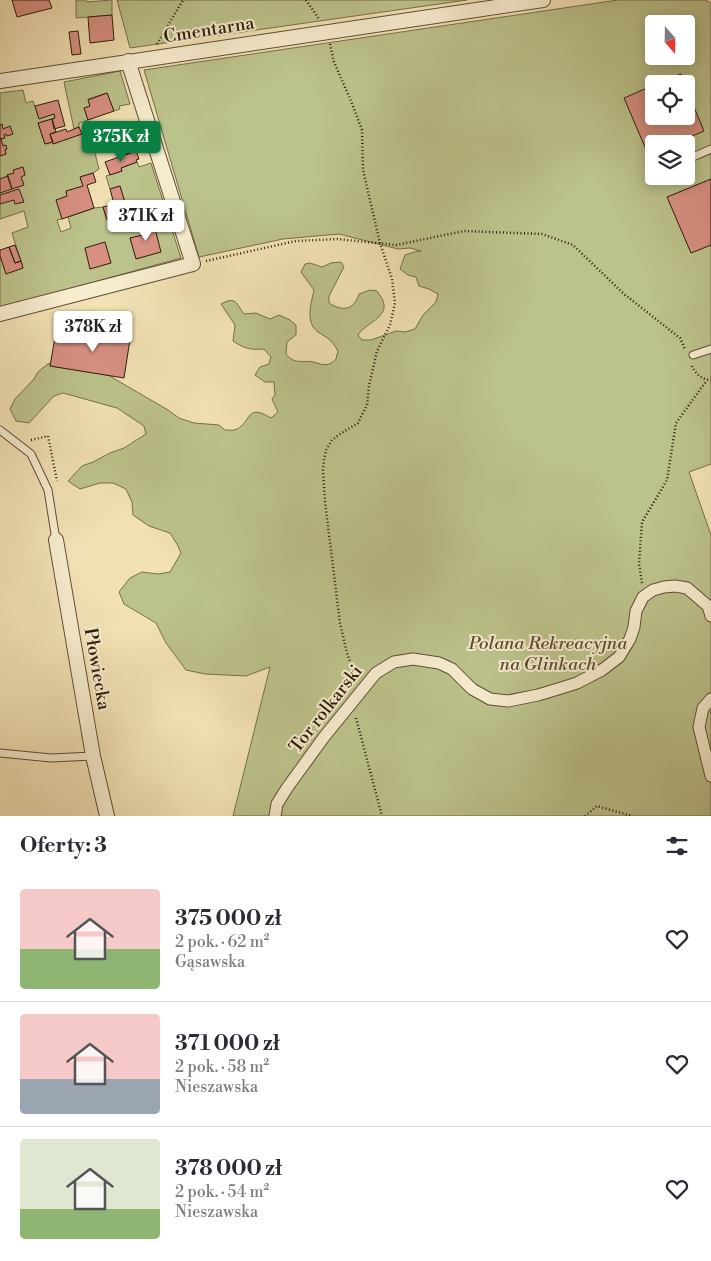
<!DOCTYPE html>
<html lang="pl">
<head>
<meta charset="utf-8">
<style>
	:root { --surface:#fff; --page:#f7f7f7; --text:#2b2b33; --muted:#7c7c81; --line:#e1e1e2; --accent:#0b8043 }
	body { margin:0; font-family:"Libre Bodoni",serif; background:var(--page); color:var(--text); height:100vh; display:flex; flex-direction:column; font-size:19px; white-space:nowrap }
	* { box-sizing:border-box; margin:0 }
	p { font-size:16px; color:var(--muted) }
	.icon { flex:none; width:28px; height:28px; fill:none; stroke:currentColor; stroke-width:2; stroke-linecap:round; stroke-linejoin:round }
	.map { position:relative; height:816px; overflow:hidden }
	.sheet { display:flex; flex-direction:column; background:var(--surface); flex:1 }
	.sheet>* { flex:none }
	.needle { width:32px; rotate:160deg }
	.buttons { position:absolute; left:645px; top:15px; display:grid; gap:10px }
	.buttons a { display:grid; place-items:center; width:50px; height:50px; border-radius:5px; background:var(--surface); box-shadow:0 2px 12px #0003; font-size:25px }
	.price { position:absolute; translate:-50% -42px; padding:0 11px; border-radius:5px; background:#fff; color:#222; font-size:16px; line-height:32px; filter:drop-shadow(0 1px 2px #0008) }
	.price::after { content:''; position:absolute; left:50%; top:30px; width:15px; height:11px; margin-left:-8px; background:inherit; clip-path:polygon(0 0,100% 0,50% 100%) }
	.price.active { background:var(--accent); color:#fff }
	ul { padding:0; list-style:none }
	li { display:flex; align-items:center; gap:15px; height:125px; padding:0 20px }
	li+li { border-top:1px solid var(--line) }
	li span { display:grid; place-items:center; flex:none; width:140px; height:100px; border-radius:5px; color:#555 }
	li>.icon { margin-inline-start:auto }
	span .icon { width:60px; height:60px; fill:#fffc; stroke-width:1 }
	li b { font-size:21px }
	h2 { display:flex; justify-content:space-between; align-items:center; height:60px; padding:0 20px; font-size:21px }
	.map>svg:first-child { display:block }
</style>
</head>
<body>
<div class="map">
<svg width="711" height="816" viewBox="0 0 711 816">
	<rect width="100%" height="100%" fill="#f1e1b4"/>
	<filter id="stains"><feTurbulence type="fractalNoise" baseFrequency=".004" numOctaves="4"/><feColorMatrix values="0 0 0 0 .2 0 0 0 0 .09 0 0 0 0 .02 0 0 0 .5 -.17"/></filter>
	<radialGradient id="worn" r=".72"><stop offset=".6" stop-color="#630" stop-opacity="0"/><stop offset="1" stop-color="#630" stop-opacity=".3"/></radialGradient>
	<!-- green -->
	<path fill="#bcc28b" stroke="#756f4a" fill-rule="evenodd" d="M76 0H86L87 2 112 0V15L76 18Z
		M117 0H467L130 48Z
		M618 0H705L711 3V464L689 472 711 535V816H233L270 667 246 676 205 674 186 670 166 643 156 623 124 604 119 592 130 578 142 572 158 574 170 572 181 553 177 544 170 533 149 526 133 515 132 502 126 489 113 483H100L80 489 68 481 82 466 93 462 110 453 124 448 146 434 144 426 117 408 63 393 54 396 29 423 16 421 10 409 15 399 34 379 38 372 49 363 50 366 108 375 168 410 179 418 194 423 219 425 225 430C229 430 233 431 237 429 252 421 246 403 271 418L278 412 272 399 275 395 274 382H265L255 375 260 367 269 364 271 357 264 349C250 350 245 349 233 341L235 325 221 304C236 296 236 303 244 314L256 313 270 319 279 315 290 320 296 325V335L287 342 286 354C295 365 302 360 313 362 318 363 324 366 329 364 332 363 334 361 336 359L338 351C330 338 330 340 318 332 305 323 311 303 314 290L301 272 305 264 310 263 322 267 331 263 341 262 344 267 329 296V303C343 312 354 310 359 294L370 290 377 291C379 294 382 298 383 301 390 317 364 324 358 335L362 340H371L396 331 405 332 415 329 423 315 436 302 438 294 429 289 419 286 416 277 408 275 400 269 405 255 414 252 421 251 410 248 398 249 339 234 283 239 199 257 144 70ZM654 24H686V56H654ZM654 84H686V116H654ZM654 144H686V176H654Z
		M120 71 130 104 119 106 120 109 114 111 107 93 88 99 90 106 84 108 88 120 79 123V127L74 129 64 82Z
		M23 90 26 103 33 101 39 118 54 114 55 118 38 123 45 144 53 142V144L83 133 86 143 92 142C95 151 96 159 99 169L93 173 80 177 83 186 66 192 67 196 62 219 57 220 61 232 71 228 68 217 94 208 103 207 107 220 118 217 119 222 129 219 120 186 110 189 106 176 122 171 121 168 137 162 139 167 151 163 181 258 0 308V256L6 273 23 268 12 233 28 227 24 211 0 219V93Z"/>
	<!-- building -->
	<path fill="#d89082" stroke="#2e1c0a" d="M12 0H49L52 8 17 17Z
		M112 15 114 40 90 43 88 17Z
		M78 31 81 54 72 55 69 32Z
		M681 74 685 84H657Z
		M654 85V116H686V88L704 131 673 144H654V152L648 154 624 98Z
		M107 93 114 111 88 120 84 108 90 106 88 100Z
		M58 100 65 126 54 129 52 119 55 118 54 114 39 119 35 106Z
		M52 119 56 132 50 134 53 142 45 144 38 123Z
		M2 124 3 129 10 126 13 134 7 136 6 134 4 135 5 138 0 139V125Z
		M109 125 113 135 86 144 83 134Z
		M79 127 82 134 53 144 50 134 66 129 67 132Z
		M128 127 136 151 118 157 110 135 116 133 115 131Z
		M0 139H1L3 146 6 145 7 149 5 150 6 154 0 156Z
		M136 151 139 159 136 160 137 162 121 168 122 171 110 175 105 162Z
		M23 167 25 175 21 177 24 185 12 189 7 175 14 173 13 170Z
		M93 173 96 182 87 185 94 208 62 219 56 200 67 196 66 191 83 186 80 177Z
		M8 176 12 189 0 193V179Z
		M711 179V245L691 253 667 197Z
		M120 186 130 219 119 222 118 217 107 220 103 207 114 204 110 189Z
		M19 189 24 202 15 204 14 200 0 204V195Z
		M153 221 161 252 136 259 130 238 143 235 140 225Z
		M105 242 111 263 90 269 85 248Z
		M15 245 21 261 15 263 9 247Z
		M9 247 15 263 21 261 23 268 6 274 0 256V250Z
		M99 328 131 333 124 378 50 366 56 332 97 339Z"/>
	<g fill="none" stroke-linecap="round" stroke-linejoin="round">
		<!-- service casing -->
		<g stroke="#5f4d34" stroke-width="9">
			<path id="service" d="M686 160 711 149
				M693 355 711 349
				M0 430 31 454 48 490 56 540
				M0 753 51 758 93 756"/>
		</g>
		<!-- pedestrian casing -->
		<g stroke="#5f4d34" stroke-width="13">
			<path id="pedestrian" d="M711 699 703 708 699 727 711 776
				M275 816 277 804 287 788 324 737 376 673 394 662 413 659 439 663 452 669 472 689 490 699 508 701 538 695 558 689 577 683 602 670 619 657 630 639 634 627 636 611 643 597 653 590 664 587 675 586 687 588 708 606 711 616"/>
		</g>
		<!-- minor casing -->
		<g stroke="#5f4d34" stroke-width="16">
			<path id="minor" d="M0 81 543 0
				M0 314 193 264 128 61
				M56 540 93 756 107 816"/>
		</g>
		<!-- path -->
		<path stroke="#2e1c0a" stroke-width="2.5" stroke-dasharray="1 2.5" stroke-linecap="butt" d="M306 0 319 19
			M157 44 183 0
			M330 44 334 62 351 101 362 130 363 170 380 243 392 279 395 303 390 325 377 351 369 386 367 405 358 423 340 434 332 440 326 450 324 460 323 470 325 502 340 623 347 653 353 669 352 680
			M206 261 296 241 337 239 396 245 464 231 542 234 573 245 624 294 680 338 685 349
			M692 366C695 373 702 380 711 380
			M31 440 48 436 57 481
			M642 583 639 564 642 522 667 480 676 423 707 380
			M356 718 382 816
			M585 816 597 806 632 816"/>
		<!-- service -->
		<use href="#service" stroke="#f6ecce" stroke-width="7"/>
		<!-- pedestrian -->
		<use href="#pedestrian" stroke="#f6ecce" stroke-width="11"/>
		<!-- minor -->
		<use href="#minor" stroke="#f6ecce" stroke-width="14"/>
	</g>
	<g text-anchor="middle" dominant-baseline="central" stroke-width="4" stroke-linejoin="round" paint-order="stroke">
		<!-- street labels -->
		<g font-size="18" fill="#2e1c0a" stroke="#f6ecce">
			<text transform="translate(209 30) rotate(-9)">Cmentarna</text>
			<text transform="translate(97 669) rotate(80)">Płowiecka</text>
			<text transform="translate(326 709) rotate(-52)">Tor rolkarski</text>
		</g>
		<!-- park labels -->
		<g font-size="18" font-style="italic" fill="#594e31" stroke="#f6ecce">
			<text x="548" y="643">Polana Rekreacyjna<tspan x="548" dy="21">na Glinkach</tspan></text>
		</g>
	</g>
	<rect width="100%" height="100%" filter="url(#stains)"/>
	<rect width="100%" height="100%" fill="url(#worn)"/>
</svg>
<div class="buttons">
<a><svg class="needle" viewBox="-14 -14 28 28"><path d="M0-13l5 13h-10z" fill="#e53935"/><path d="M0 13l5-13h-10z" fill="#7c7c81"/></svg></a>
<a><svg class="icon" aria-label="locate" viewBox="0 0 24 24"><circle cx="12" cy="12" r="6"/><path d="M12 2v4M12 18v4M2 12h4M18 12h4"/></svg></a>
<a><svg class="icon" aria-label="layers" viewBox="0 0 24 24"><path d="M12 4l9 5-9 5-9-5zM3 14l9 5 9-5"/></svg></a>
</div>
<b class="price active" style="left:121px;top:163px">375K zł</b>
<b class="price" style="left:146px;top:242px">371K zł</b>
<b class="price" style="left:93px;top:353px">378K zł</b>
</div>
<section class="sheet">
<h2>Oferty: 3<svg class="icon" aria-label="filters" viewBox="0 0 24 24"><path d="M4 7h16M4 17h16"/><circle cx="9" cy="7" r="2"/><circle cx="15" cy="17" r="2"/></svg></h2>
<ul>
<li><span style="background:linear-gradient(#f6c9c9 60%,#8fb573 0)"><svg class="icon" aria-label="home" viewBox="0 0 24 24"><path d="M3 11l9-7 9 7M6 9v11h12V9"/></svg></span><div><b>375 000 zł</b><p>2 pok. · 62 m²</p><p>Gąsawska</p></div><svg class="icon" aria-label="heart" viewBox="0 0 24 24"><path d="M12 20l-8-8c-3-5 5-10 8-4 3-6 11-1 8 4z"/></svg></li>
<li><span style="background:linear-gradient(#f6c9c9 65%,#9aa5b1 0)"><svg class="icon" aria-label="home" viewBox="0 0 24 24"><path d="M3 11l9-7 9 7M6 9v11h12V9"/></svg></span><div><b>371 000 zł</b><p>2 pok. · 58 m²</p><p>Nieszawska</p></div><svg class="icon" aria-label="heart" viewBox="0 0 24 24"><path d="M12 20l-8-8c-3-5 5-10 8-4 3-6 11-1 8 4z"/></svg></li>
<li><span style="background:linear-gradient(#dfe7d0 70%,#8fb573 0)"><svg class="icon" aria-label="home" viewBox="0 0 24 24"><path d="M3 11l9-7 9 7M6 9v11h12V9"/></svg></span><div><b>378 000 zł</b><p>2 pok. · 54 m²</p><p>Nieszawska</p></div><svg class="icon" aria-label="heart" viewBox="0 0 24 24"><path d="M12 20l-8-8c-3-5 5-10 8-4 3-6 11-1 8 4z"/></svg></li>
</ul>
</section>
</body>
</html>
